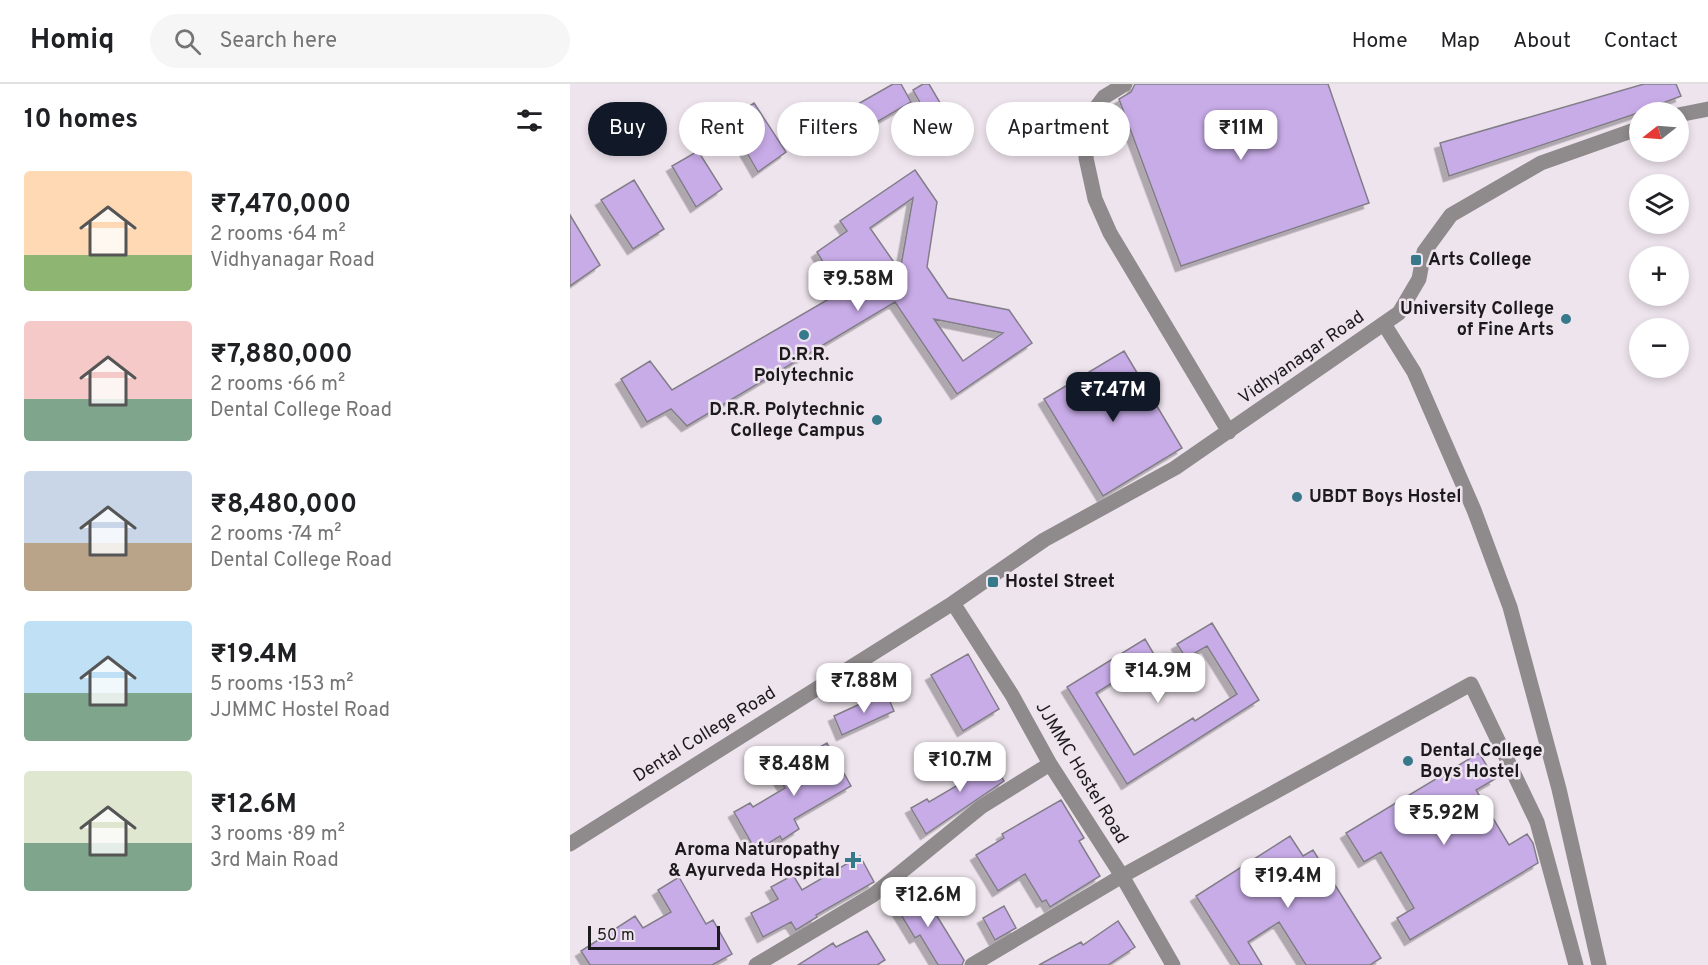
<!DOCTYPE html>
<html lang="en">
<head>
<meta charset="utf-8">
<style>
	:root { --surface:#fff; --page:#f6f6f6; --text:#202124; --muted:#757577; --line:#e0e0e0; --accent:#111827 }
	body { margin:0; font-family:Overpass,sans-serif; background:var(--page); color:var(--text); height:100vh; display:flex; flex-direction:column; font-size:22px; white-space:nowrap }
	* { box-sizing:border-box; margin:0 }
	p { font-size:20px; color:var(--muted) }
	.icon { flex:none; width:33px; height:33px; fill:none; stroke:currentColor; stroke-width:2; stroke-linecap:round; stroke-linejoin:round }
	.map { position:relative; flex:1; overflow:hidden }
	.sheet { display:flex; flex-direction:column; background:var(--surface); width:570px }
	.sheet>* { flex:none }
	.hud { position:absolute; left:18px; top:18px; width:570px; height:54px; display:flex; gap:12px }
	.needle { width:39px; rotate:253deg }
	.tools { position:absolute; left:1059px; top:18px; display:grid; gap:12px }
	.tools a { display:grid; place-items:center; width:60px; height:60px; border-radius:50%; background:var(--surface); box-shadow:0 3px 9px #0003; font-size:30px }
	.scale { position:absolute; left:18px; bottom:15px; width:132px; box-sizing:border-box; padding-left:6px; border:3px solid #1d1a1d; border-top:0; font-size:16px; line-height:21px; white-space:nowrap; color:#1d1a1d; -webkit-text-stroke:4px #eee4ed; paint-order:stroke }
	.price { position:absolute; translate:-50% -51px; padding:0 14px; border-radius:12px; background:#fff; color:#222; font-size:20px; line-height:39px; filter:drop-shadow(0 2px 3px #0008) }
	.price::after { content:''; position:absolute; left:50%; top:36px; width:18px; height:14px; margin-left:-9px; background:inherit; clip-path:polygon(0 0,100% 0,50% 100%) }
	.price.on { background:var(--accent); color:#fff }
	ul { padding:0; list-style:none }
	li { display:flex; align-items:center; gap:18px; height:150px; padding:0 24px }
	li span { display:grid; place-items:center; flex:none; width:168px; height:120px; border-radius:6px; color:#555 }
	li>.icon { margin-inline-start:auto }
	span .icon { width:72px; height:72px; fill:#fffc; stroke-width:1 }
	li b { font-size:26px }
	h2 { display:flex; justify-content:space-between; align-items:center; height:72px; padding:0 24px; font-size:26px }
	.pill { padding:0 21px; border-radius:27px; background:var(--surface); box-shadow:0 3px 9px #0003; font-size:21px; line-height:54px }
	.pill.on { background:var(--accent); color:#fff }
	header { display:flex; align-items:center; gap:36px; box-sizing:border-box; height:84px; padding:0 30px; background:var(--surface); border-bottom:2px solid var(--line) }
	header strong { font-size:28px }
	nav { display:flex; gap:33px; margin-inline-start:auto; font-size:21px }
	.search { width:420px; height:54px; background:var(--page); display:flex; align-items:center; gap:15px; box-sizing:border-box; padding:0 21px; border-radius:33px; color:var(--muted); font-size:22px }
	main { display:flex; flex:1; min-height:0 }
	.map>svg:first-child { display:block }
</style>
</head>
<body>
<header>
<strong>Homiq</strong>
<div class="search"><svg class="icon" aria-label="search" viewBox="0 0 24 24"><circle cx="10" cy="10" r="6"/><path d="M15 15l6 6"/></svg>Search here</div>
<nav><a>Home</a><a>Map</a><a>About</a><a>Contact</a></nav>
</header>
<main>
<section class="sheet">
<h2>10 homes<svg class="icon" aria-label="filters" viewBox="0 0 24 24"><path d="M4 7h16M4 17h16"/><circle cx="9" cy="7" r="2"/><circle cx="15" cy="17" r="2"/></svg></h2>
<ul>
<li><span style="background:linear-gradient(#ffd9b3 70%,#8fb573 0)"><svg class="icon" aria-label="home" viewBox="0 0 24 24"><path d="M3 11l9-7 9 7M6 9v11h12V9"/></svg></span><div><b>₹7,470,000</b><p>2 rooms · 64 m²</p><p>Vidhyanagar Road</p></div></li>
<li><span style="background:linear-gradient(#f6c9c9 65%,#7fa58c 0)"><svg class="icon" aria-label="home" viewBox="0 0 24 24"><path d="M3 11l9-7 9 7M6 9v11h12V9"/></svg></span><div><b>₹7,880,000</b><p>2 rooms · 66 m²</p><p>Dental College Road</p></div></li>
<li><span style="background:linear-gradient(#c9d6e8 60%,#b9a48a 0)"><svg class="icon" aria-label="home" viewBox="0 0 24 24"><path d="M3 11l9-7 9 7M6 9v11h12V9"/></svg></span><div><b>₹8,480,000</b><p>2 rooms · 74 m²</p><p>Dental College Road</p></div></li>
<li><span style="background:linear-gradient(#bfe0f5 60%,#7fa58c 0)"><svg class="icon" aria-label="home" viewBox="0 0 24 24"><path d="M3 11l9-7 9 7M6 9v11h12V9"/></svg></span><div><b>₹19.4M</b><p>5 rooms · 153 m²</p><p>JJMMC Hostel Road</p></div></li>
<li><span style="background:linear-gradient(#dfe7d0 60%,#7fa58c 0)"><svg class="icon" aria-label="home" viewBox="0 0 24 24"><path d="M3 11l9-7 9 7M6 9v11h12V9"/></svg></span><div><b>₹12.6M</b><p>3 rooms · 89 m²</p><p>3rd Main Road</p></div></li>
</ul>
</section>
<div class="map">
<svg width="1138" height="881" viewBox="0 0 1138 881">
	<defs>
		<filter id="shadow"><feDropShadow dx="-5.5" dy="5.5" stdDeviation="0" flood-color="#0004"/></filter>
	</defs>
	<rect width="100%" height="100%" fill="#eee4ed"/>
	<!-- building -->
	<path fill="#c8ace8" stroke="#827e88" stroke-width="1.5" fill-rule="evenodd" filter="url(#shadow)" d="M323 0H331L341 18 271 59 258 37Z
		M353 0H359L376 29 361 38 343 6Z
		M565 0H758L799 119 611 182 549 15 561 8Z
		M1074 0H1106L1111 12 1062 31 879 92 870 59Z
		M184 19 216 68 188 88 158 36Z
		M128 67 152 105 126 123 102 82Z
		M345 86 367 118 357 183 378 214 439 226 462 259 387 310 325 218 117 342 101 325 77 338 51 295 80 277 102 306 271 208 247 168 277 147 270 137ZM343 114 330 187 300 144ZM364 235 433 249 393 277Z
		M64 96 94 145 63 165 31 116Z
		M0 131 30 181 0 202Z
		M554 267 612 364 533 412 474 315Z
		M642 539 689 616 557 700 497 603 575 555 585 572 526 609 564 671 623 634 625 637 667 610 637 562 616 574 607 560Z
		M398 570 429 625 393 647 361 591Z
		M316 608 324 627 272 651 264 632Z
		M257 659 281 702 224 735 229 745 212 756 210 752 186 767 164 728 180 719 183 723 215 704 205 688Z
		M416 666 434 697 356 750 341 724 357 715 359 718 400 694 393 680Z
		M909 669 925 695 906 706 939 761 957 750 963 759 968 779 840 856 827 834 844 824 811 768 794 778 776 749Z
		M491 716 514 754 509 757 530 792 480 823 476 816 472 818 455 790 428 807 406 771 434 754 432 750Z
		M720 752 733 772 743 766 811 874 800 881H736L709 838 678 858 692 881H670L626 812Z
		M290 772 304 798 246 831 247 833 226 846 221 838 193 853 181 829 208 815 201 803 223 791 232 806Z
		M109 793 136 840 143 836 162 870 142 881H20L11 867 65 832 73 844 101 828 88 806Z
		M340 806 343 811 350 806 362 824 394 876 392 881H368L350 851 345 854 322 816Z
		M434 822 446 844 425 856 413 834Z
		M548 837 565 863 538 881H469L511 858 513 861Z
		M297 847 315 876 307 881H228L263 859 266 863Z"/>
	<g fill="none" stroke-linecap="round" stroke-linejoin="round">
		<!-- minor -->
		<path stroke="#8f8a8c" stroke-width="15" d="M555 0 534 13 519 33 516 74 525 115 540 149 659 348
			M1108 31 1138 25
			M814 240 844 288 904 426 940 523 989 705 1029 881
			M383 519 442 611 480 680 552 792 603 881
			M0 760 383 519 474 456 605 384 829 229 849 195 854 168 881 131 971 79 1070 44
			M186 881 303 811 411 723 480 680
			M402 881 552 792 901 600 967 738 1006 881"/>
	</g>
	<!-- markers -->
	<g fill="#37788b" stroke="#eee4ed" stroke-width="2">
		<rect x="840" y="170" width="12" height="12" rx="3"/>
		<circle cx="996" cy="235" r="6"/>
		<circle cx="234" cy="251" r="6"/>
		<circle cx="307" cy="336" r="6"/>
		<circle cx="727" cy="413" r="6"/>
		<rect x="417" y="492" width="12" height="12" rx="3"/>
		<circle cx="838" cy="677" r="6"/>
		<path d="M280 767h6v6h6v6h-6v6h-6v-6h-6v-6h6z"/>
	</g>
	<g text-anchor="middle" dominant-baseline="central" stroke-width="5" stroke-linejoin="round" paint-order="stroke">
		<!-- poi labels -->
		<g font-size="18" font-weight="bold" fill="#1d1a1d" stroke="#eee4ed" text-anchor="start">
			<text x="858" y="176">Arts College</text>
			<text x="984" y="225" text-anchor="end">University College<tspan x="984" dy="21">of Fine Arts</tspan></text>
			<text x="234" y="271" text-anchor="middle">D.R.R.<tspan x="234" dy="21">Polytechnic</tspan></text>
			<text x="295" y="326" text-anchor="end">D.R.R. Polytechnic<tspan x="295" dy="21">College Campus</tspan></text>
			<text x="739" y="413">UBDT Boys Hostel</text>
			<text x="435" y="498">Hostel Street</text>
			<text x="850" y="667">Dental College<tspan x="850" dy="21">Boys Hostel</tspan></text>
			<text x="270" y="766" text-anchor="end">Aroma Naturopathy<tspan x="270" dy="21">&amp; Ayurveda Hospital</tspan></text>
		</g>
		<!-- street labels -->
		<g font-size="18" fill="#1d1a1d" stroke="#eee4ed">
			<text transform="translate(732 274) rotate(-35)">Vidhyanagar Road</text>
			<text transform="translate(135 651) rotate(-32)">Dental College Road</text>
			<text transform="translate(511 689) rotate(59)">JJMMC Hostel Road</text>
		</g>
	</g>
</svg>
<div class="tools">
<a><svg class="needle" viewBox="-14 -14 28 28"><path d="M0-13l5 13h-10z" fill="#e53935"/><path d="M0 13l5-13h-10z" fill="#757577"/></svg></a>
<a><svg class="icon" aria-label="layers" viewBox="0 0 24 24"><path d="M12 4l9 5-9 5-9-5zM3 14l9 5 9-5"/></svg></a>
<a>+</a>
<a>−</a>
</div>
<div class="scale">50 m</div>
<b class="price" style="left:671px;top:77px">₹11M</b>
<b class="price" style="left:288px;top:228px">₹9.58M</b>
<b class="price on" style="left:543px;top:339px">₹7.47M</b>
<b class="price" style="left:588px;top:620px">₹14.9M</b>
<b class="price" style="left:294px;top:630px">₹7.88M</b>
<b class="price" style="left:390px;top:709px">₹10.7M</b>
<b class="price" style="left:224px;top:713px">₹8.48M</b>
<b class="price" style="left:874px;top:762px">₹5.92M</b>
<b class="price" style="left:718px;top:825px">₹19.4M</b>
<b class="price" style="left:358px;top:844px">₹12.6M</b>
<div class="hud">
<a class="pill on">Buy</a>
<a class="pill">Rent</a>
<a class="pill">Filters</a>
<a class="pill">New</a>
<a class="pill">Apartment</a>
</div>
</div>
</main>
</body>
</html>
